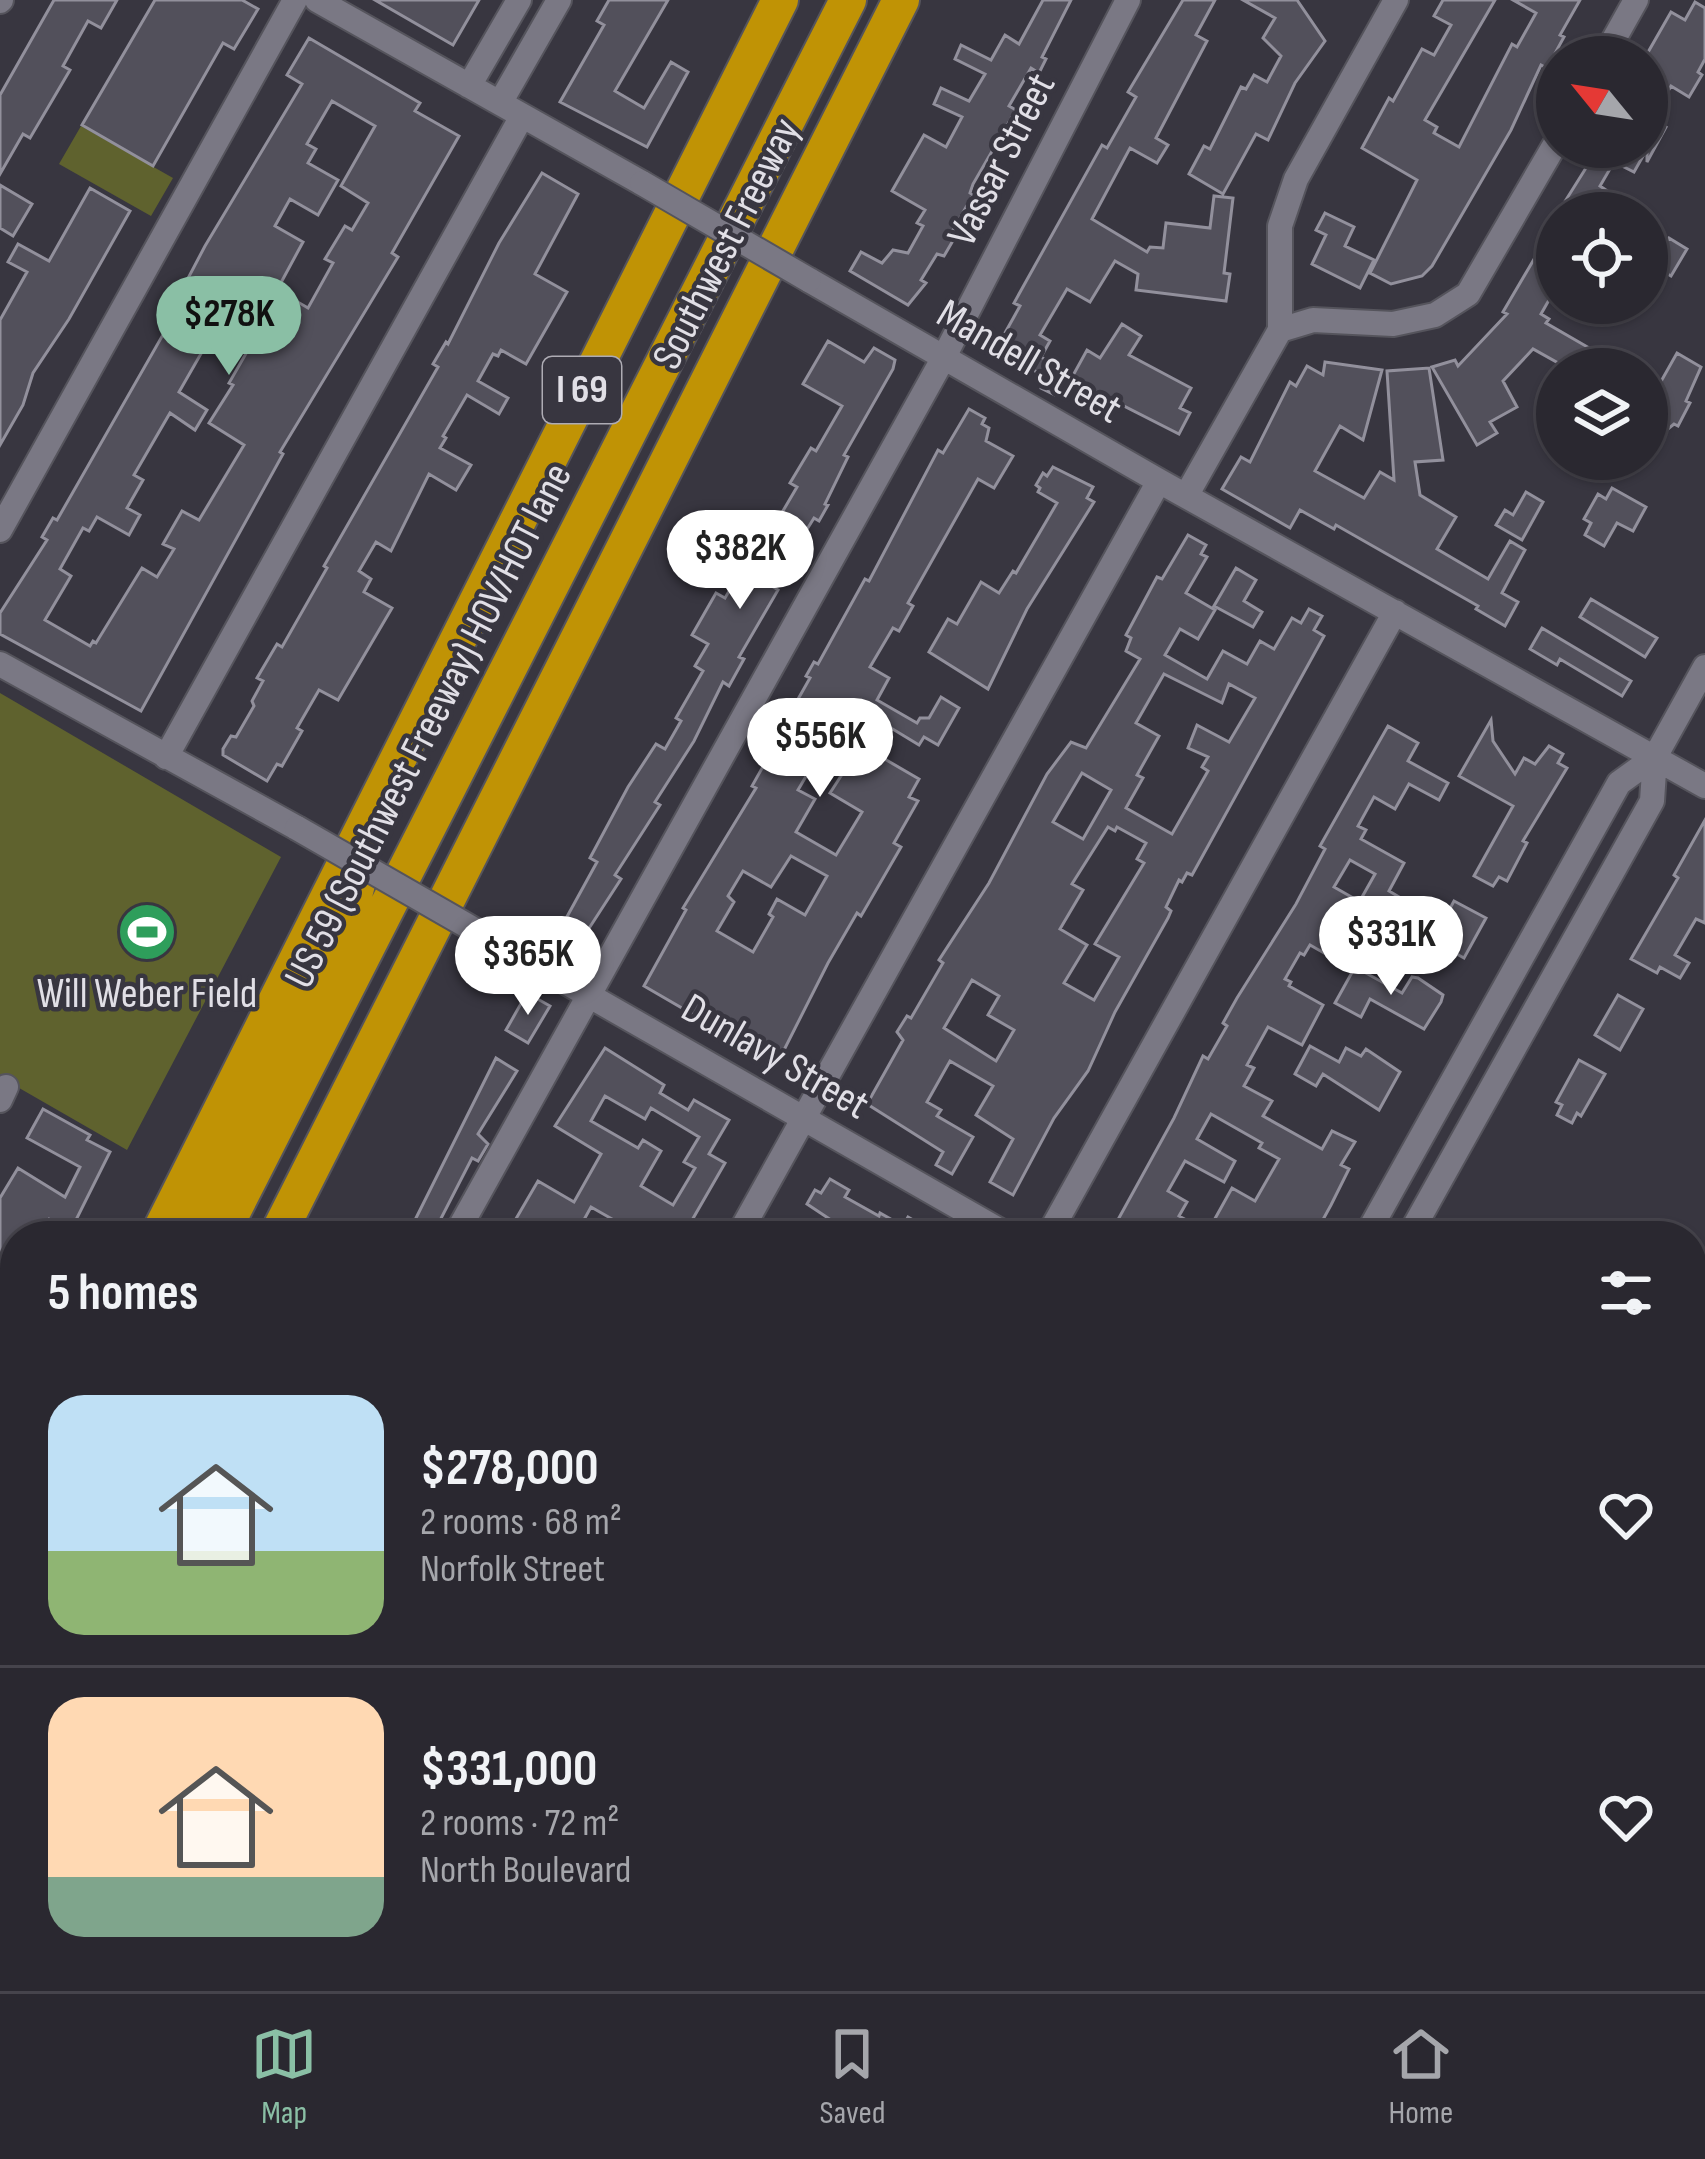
<!DOCTYPE html>
<html lang="en">
<head>
<meta charset="utf-8">
<style>
	:root { --surface:#2a2830; --page:#323038; --text:#f1f3f6; --muted:#a5a6ab; --line:#46444c; --accent:#8abfa5 }
	body { margin:0; font-family:"Sofia Sans Condensed",sans-serif; background:var(--page); color:var(--text); height:100vh; display:flex; flex-direction:column; font-size:45px; white-space:nowrap }
	* { box-sizing:border-box; margin:0 }
	p { font-size:39px; color:var(--muted) }
	.icon { flex:none; width:66px; height:66px; fill:none; stroke:currentColor; stroke-width:2; stroke-linecap:round; stroke-linejoin:round }
	.map { position:relative; flex:1; overflow:hidden }
	.drawer { position:absolute; left:0px; top:1221px; width:1707px; height:771px; display:flex; flex-direction:column; background:var(--surface); border-radius:48px 48px 0 0; box-shadow:0 3px 9px #0004,0 0 0 3px var(--line) }
	.drawer>* { flex:none }
	.needle { width:78px; rotate:300deg }
	.controls { position:absolute; left:1536px; top:36px; display:grid; gap:24px }
	.controls a { display:grid; place-items:center; width:132px; height:132px; border-radius:50%; background:var(--surface); box-shadow:0 3px 9px #0004,0 0 0 3px var(--line); font-size:60px }
	.price { position:absolute; translate:-50% -102px; padding:0 27px; border-radius:42px; background:#fff; color:#222; font-size:39px; line-height:78px; filter:drop-shadow(0 3px 6px #0008) }
	.price::after { content:''; position:absolute; left:50%; top:72px; width:36px; height:27px; margin-left:-18px; background:inherit; clip-path:polygon(0 0,100% 0,50% 100%) }
	.price.current { background:var(--accent); color:#111 }
	ul { padding:0; list-style:none }
	li { display:flex; align-items:center; gap:36px; height:300px; padding:0 48px }
	li+li { border-top:3px solid var(--line) }
	li span { display:grid; place-items:center; flex:none; width:336px; height:240px; border-radius:36px; color:#555 }
	li>.icon { margin-inline-start:auto }
	span .icon { width:144px; height:144px; fill:#fffc; stroke-width:1 }
	li b { font-size:51px }
	h2 { display:flex; justify-content:space-between; align-items:center; height:144px; padding:0 48px; font-size:51px }
	.menu { display:flex; justify-content:space-around; align-items:center; height:168px; border-top:3px solid var(--line); background:var(--surface); font-size:33px; color:var(--muted) }
	.menu a { display:grid; justify-items:center; gap:6px }
	.menu .current { color:var(--accent) }
	.map>svg:first-child { display:block }
</style>
</head>
<body>
<div class="map">
<svg width="1705" height="1991" viewBox="0 0 1705 1991">
	<rect width="100%" height="100%" fill="#383640"/>
	<!-- green -->
	<path fill="#5f622e" d="M81 126 173 178 151 216 59 164Z
		M0 693 281 857 127 1150 0 1077Z"/>
	<!-- building -->
	<path fill="#52505b" stroke="#92909c" stroke-width="3" fill-rule="evenodd" d="M54 0H117L101 28 88 21 63 66 70 70 30 138 23 134 0 174V95Z
		M155 0H242L258 9 234 49 223 43 153 166 82 125Z
		M375 0H479L453 45Z
		M609 0H668L615 91 644 108 671 62 688 72 647 147 560 102 604 25 597 21Z
		M1043 0H1071L1042 57 1046 59 1039 73 1031 68 1009 106 1016 110 973 184 970 193 973 195 953 230 958 232 944 256 937 254 921 280 926 283 908 305 850 271 861 252 882 263 893 250 908 253 923 226 917 223 925 210 892 191 924 135 946 147 962 117 934 104 941 88 969 101 985 74 955 59 961 45 991 60 1005 35 1019 44Z
		M1183 0H1215L1196 35 1207 41 1156 138 1168 145 1157 163 1130 148 1092 219 1147 252 1150 247 1163 248 1166 223 1210 228 1214 196 1233 198 1224 273 1230 274 1226 301 1136 290 1138 274 1115 261 1090 302 1067 289 1040 335 1050 341 1041 357 1068 372 1055 395 1041 388 1042 375 996 349 1020 306 1014 303 1102 145 1107 148 1136 97 1128 92Z
		M1243 0H1297L1325 41 1295 83 1268 140 1256 134 1223 194 1189 174 1204 146 1210 149 1241 87 1246 89 1254 75 1267 82 1281 56 1263 38 1275 18Z
		M1443 0H1495L1425 120 1437 127 1434 133 1459 147 1512 44 1517 47 1536 13 1513 0H1580L1560 35 1564 37 1547 68 1541 65 1511 130 1432 266 1422 276 1391 284 1370 273 1417 180 1362 148 1389 98 1393 101 1422 49 1434 55 1451 25 1434 16Z
		M1695 2 1705 8V59L1698 72 1702 75 1689 97 1671 86 1652 119 1666 127 1647 162V149L1634 172 1614 162 1600 186 1612 194 1609 198 1635 213H1567L1570 207 1564 203 1596 152 1588 147H1647V54L1671 12 1685 20Z
		M309 38 420 103 415 111 459 136 392 253 398 257 280 452 283 454 141 711 0 634V613L47 540 42 537 53 518 57 520 168 326 164 324 205 246 302 84 287 75ZM332 101 375 126 341 186 368 203 352 230 345 226 325 259 333 263 308 308 277 290 303 242 275 226 290 199 318 215 338 180 308 163 316 149 307 144ZM214 331 248 350 229 383 233 385 209 423 244 445 199 520 182 511 163 544 174 549 157 577 142 568 96 643 93 641 90 646 45 620 71 576 60 569 83 528 89 531 97 517 129 535 140 515 127 508 143 480 134 475 170 413 195 430 207 410 179 392Z
		M542 173 578 194 535 274 567 292 526 364 501 350 498 356 493 354 478 381 508 398 499 414 467 395 443 436 446 438 440 448 471 465 456 490 429 474 391 551 376 542 359 571 371 579 364 592 392 608 338 700 319 690 297 728 302 731 282 766 277 764 267 781 223 755V749L231 736 236 737 254 706 252 701 263 681 257 678 277 644 282 647 327 568 324 566 438 367 433 364 446 342 448 344 499 243Z
		M0 185 32 204 13 236 0 228Z
		M90 188 130 211 69 319 33 373 23 405 0 445V320L27 272 8 262 18 244 49 261Z
		M1325 213 1354 227 1345 246 1374 260 1360 288 1312 264 1326 235 1316 230Z
		M1557 220V286L1541 314 1549 319 1546 323 1591 349 1581 369H1569L1533 349 1503 381 1517 407 1490 422 1497 433 1477 445 1432 367 1455 360 1458 366 1507 314 1503 312Z
		M1647 236 1664 246 1669 238 1687 249 1671 276 1647 262Z
		M1122 324 1141 336 1129 355 1191 388 1180 408 1190 413 1179 434 1071 379 1087 350 1100 358Z
		M828 341 864 362 874 348 895 360 893 369 844 455 848 457 825 504 828 505 819 521 814 518 772 586 778 590 739 657 744 659 729 686 723 682 694 741 655 802 660 805 615 875 621 879 584 936 563 924 597 862 590 858 628 787 656 744 665 749 681 721 676 718 703 671 695 666 708 644 692 635 716 593 725 598 757 544 743 536 752 522 770 533 797 487 790 483 811 448 816 451 842 406 803 384Z
		M1677 353 1701 367 1686 401 1690 403 1678 426 1674 424 1663 433 1647 424V378L1659 385Z
		M1325 362 1382 370 1363 440 1340 426 1315 471 1364 498 1380 472 1394 480 1387 371 1429 368 1443 460 1415 462 1420 495 1456 517 1437 549 1488 579 1510 541 1525 550 1502 593 1518 602 1505 626 1476 609 1478 606 1336 525 1334 529 1300 510 1290 528 1222 489 1241 457 1250 462 1290 382 1296 386 1307 366 1323 375Z
		M969 409 985 418 982 424 989 428 986 441 1013 456 994 488 978 479 908 603 913 606 899 631 893 628 870 667 889 678 877 700 917 723 920 718H929L941 697 959 708 938 745 924 737 919 745 891 728 876 754 919 779 909 797 918 801 894 843 901 847 861 916 857 913 828 963 779 1060 722 1029 718 1036 703 1027 706 1022 644 986 686 910 683 908 756 788 752 786 782 733 807 748 822 721 797 701 810 678 806 676 814 662 818 664 865 579 869 581 938 450 943 453ZM815 761 841 776 830 793 862 812 836 855 796 832 815 799 798 790ZM791 856 827 876 805 915 777 899 769 914 773 917 753 952 717 931 734 902 728 896 743 871 771 887Z
		M1053 467 1093 487 1087 498 1094 502 1027 609 988 689 929 652 948 619 957 624 981 582 999 593 1013 571 1016 573 1057 503 1038 492 1040 488 1036 485 1043 473 1047 476Z
		M1612 488 1646 507 1633 531 1617 523 1604 546 1585 535 1591 523 1584 519 1598 494 1606 499Z
		M1526 492 1543 502 1522 540 1496 525 1505 510 1513 515Z
		M1188 535 1206 545 1201 554 1207 557 1186 593 1215 610 1198 639 1180 629 1165 655 1207 679 1223 651 1247 664 1260 641 1274 649 1292 618 1301 623 1309 609 1322 616 1314 630 1324 636 1192 875 1187 873 1182 882 1179 880 1166 907 1171 911 1168 918 1115 1012 1088 1071 1054 1118 1013 1195 990 1182 1013 1139 976 1115 993 1086 950 1061 927 1102 941 1110 937 1116 973 1137 952 1174 936 1165 943 1152 867 1104 903 1040 897 1032 907 1016 911 1018 943 963 939 960 989 883 1047 774 1071 742 1086 748 1140 659 1126 651 1131 638 1126 635 1157 577 1162 579ZM1164 674 1222 703 1229 684 1255 698 1229 742 1197 725 1188 748 1208 757 1202 767 1208 771 1172 834 1126 808 1143 778 1137 775 1159 736 1136 723ZM1082 773 1111 790 1083 839 1053 822ZM1108 827 1115 831 1117 827 1146 843 1137 859 1144 863 1095 944 1119 957 1094 1000 1064 983 1087 945 1060 929 1083 890 1072 884ZM972 980 999 996 988 1015 1014 1030 996 1061 944 1028Z
		M1236 568 1256 580 1244 601 1262 612 1253 627 1214 606Z
		M1591 599 1657 638 1645 657 1580 617Z
		M1542 628 1631 681 1622 696 1560 659 1557 665 1530 649Z
		M1491 720 1493 741 1515 774 1524 758 1535 764 1549 746 1563 754 1558 763 1567 768 1523 841 1527 843 1507 881 1499 877 1493 886 1474 876 1513 806 1459 776Z
		M1388 726 1418 743 1408 761 1448 783 1439 800 1409 784 1395 809 1374 797 1358 826 1366 830 1361 839 1404 863 1389 891 1411 904 1392 937 1377 929 1382 919 1357 906 1375 874 1350 860 1334 887 1355 899 1338 930 1360 942 1347 966 1310 945 1304 955 1300 953 1285 979 1291 982 1289 986 1323 1005 1302 1045 1268 1027 1247 1065 1254 1068 1244 1086 1272 1101 1263 1116 1322 1149 1332 1131 1355 1142 1341 1165 1349 1169 1331 1205 1314 1236H1278L1253 1222 1245 1236H1233L1212 1224 1232 1188 1255 1201 1279 1159 1259 1148 1262 1143 1211 1114 1197 1139 1235 1161 1224 1182 1185 1161 1168 1191 1187 1202 1179 1216 1190 1222 1181 1236H1171L1155 1227 1150 1236H1109L1174 1118 1203 1056 1208 1059 1227 1026 1223 1023 1237 998 1296 904 1325 849 1320 846Z
		M1705 820V923L1696 919 1675 955 1689 963 1680 978 1660 967 1657 973 1631 959 1678 878 1674 875Z
		M1454 901 1486 918 1464 958 1426 937 1436 920 1442 923Z
		M1355 967 1402 993 1412 977 1418 978 1443 995 1441 1002 1424 1029 1370 999 1361 1017 1335 1003Z
		M527 993 550 1006 528 1043 506 1030Z
		M1618 995 1643 1009 1620 1050 1595 1035Z
		M1310 1046 1339 1062 1346 1048 1361 1056 1366 1049 1400 1072 1379 1110 1323 1074 1316 1086 1295 1074Z
		M605 1048 664 1085 660 1093 688 1110 694 1100 729 1120 709 1154 725 1163 691 1222 694 1226 688 1236H630L633 1231 591 1207 575 1236H506L538 1181 574 1202 601 1154 555 1126ZM605 1096 645 1119 651 1108 699 1137 684 1162 695 1168 673 1205 641 1186 661 1151 643 1140 638 1148 591 1121Z
		M496 1058 517 1071 478 1134 488 1144 478 1161 472 1158 432 1236H407Z
		M1579 1060 1605 1074 1581 1116 1577 1113 1572 1123 1557 1115 1562 1105 1556 1102Z
		M43 1109 90 1135 87 1140 110 1152 71 1230 49 1219 34 1236H15V1272L0 1299V1198L18 1168 65 1197 80 1167 27 1138Z
		M830 1179 849 1190 845 1197 879 1216 880 1213 903 1226 908 1217 941 1236H863L831 1220 807 1204 815 1190 821 1193Z"/>
	<g fill="none" stroke-linecap="round" stroke-linejoin="round">
		<!-- minor casing -->
		<g stroke="#55545c" stroke-width="28">
			<path id="minor" d="M317 0 642 183
				M0 1 1 0
				M1604 57 1636 0
				M469 86 519 0
				M500 103 559 0
				M809 280 1159 481 1705 786
				M1280 330 1313 320 1393 324 1435 315 1468 294 1557 141
				M1186 496 1280 330V226L1296 179 1396 0
				M0 530 295 0
				M0 664 297 828
				M166 757 522 116
				M478 932 1009 1236
				M0 1100 6 1087
				M455 1236 944 357 1128 0
				M738 1236 1159 481
				M1048 1236 1395 612
				M1366 1236 1619 783 1655 757
				M1409 1236 1652 801 1655 757 1705 667
				M0 1407 15 1416
				M1692 1444 1705 1421
				M1692 1519 1705 1496
				M1692 1626 1705 1633
				M1009 1977 1033 1991
				M100 1991 110 1977
				M317 1991 325 1977
				M628 1991 636 1977
				M943 1991 951 1977
				M986 1991 994 1977
				M1386 1991 1394 1977
				M1424 1991 1432 1977"/>
		</g>
		<!-- highway casing -->
		<g stroke="#55545c" stroke-width="40">
			<path id="highway" d="M203 1219 352 903 359 876
				M158 1236 780 0
				M220 1236 848 0
				M277 1236 901 0
				M0 1543 15 1514
				M0 1662 15 1632
				M0 1768 15 1740"/>
		</g>
		<!-- minor -->
		<use href="#minor" stroke="#7a7884" stroke-width="24"/>
		<!-- highway -->
		<use href="#highway" stroke="#c09305" stroke-width="36"/>
		<!-- minor-bridge casing -->
		<g stroke="#55545c" stroke-width="28" stroke-linecap="butt">
			<path id="minor-bridge" d="M642 183 809 280
				M297 828 478 932"/>
		</g>
		<!-- minor-bridge -->
		<use href="#minor-bridge" stroke="#7a7884" stroke-width="24"/>
	</g>
	<!-- icons -->
	<defs>
		<g id="stadium-disc" transform="scale(3)"><circle r="9.5" fill="#2e9e5b" stroke="#383640"/><path d="M0-5a6.5 5 0 1 0 0 10a6.5 5 0 1 0 0-10ZM-3.5-1.8h7v3.6h-7Z" fill="#fff"/></g>
	</defs>
	<g fill-rule="evenodd">
		<use href="#stadium-disc" x="147" y="932"/>
	</g>
	<g text-anchor="middle" dominant-baseline="central" stroke-width="9" stroke-linejoin="round" paint-order="stroke">
		<!-- shield labels -->
		<rect fill="#383640" stroke="#aeacb4" stroke-width="3" x="543" y="357" width="78" height="66" rx="9"/>
		<g font-size="39" font-weight="bold" fill="#e1dfe6">
			<text x="582" y="390">I 69</text>
		</g>
		<!-- street labels -->
		<g font-size="42" fill="#e1dfe6" stroke="#383640">
			<text transform="translate(1002 160) rotate(-63)">Vassar Street</text>
			<text transform="translate(727 244) rotate(-63)">Southwest Freeway</text>
			<text transform="translate(1029 362) rotate(30)">Mandell Street</text>
			<text transform="translate(429 726) rotate(-63)">US 59 (Southwest Freeway) HOV/HOT lane</text>
			<text transform="translate(775 1057) rotate(30)">Dunlavy Street</text>
		</g>
		<!-- poi labels -->
		<g font-size="42" fill="#e1dfe6" stroke="#383640">
			<text x="147" y="994">Will Weber Field</text>
		</g>
	</g>
</svg>
<div class="controls">
<a><svg class="needle" viewBox="-14 -14 28 28"><path d="M0-13l5 13h-10z" fill="#e53935"/><path d="M0 13l5-13h-10z" fill="#a5a6ab"/></svg></a>
<a><svg class="icon" aria-label="locate" viewBox="0 0 24 24"><circle cx="12" cy="12" r="6"/><path d="M12 2v4M12 18v4M2 12h4M18 12h4"/></svg></a>
<a><svg class="icon" aria-label="layers" viewBox="0 0 24 24"><path d="M12 4l9 5-9 5-9-5zM3 14l9 5 9-5"/></svg></a>
</div>
<b class="price current" style="left:229px;top:378px">$278K</b>
<b class="price" style="left:740px;top:612px">$382K</b>
<b class="price" style="left:820px;top:800px">$556K</b>
<b class="price" style="left:1391px;top:998px">$331K</b>
<b class="price" style="left:528px;top:1018px">$365K</b>
<section class="drawer">
<h2>5 homes<svg class="icon" aria-label="filters" viewBox="0 0 24 24"><path d="M4 7h16M4 17h16"/><circle cx="9" cy="7" r="2"/><circle cx="15" cy="17" r="2"/></svg></h2>
<ul>
<li><span style="background:linear-gradient(#bfe0f5 65%,#8fb573 0)"><svg class="icon" aria-label="home" viewBox="0 0 24 24"><path d="M3 11l9-7 9 7M6 9v11h12V9"/></svg></span><div><b>$278,000</b><p>2 rooms · 68 m²</p><p>Norfolk Street</p></div><svg class="icon" aria-label="heart" viewBox="0 0 24 24"><path d="M12 20l-8-8c-3-5 5-10 8-4 3-6 11-1 8 4z"/></svg></li>
<li><span style="background:linear-gradient(#ffd9b3 75%,#7fa58c 0)"><svg class="icon" aria-label="home" viewBox="0 0 24 24"><path d="M3 11l9-7 9 7M6 9v11h12V9"/></svg></span><div><b>$331,000</b><p>2 rooms · 72 m²</p><p>North Boulevard</p></div><svg class="icon" aria-label="heart" viewBox="0 0 24 24"><path d="M12 20l-8-8c-3-5 5-10 8-4 3-6 11-1 8 4z"/></svg></li>
</ul>
</section>
</div>
<nav class="menu">
<a class="current"><svg class="icon" aria-label="map" viewBox="0 0 24 24"><path d="M3 6l6-2 6 2 6-2v14l-6 2-6-2-6 2zM9 4v14M15 6v14"/></svg>Map</a>
<a><svg class="icon" aria-label="saved" viewBox="0 0 24 24"><path d="M7 4h10v16l-5-4-5 4z"/></svg>Saved</a>
<a><svg class="icon" aria-label="home" viewBox="0 0 24 24"><path d="M3 11l9-7 9 7M6 9v11h12V9"/></svg>Home</a>
</nav>
</body>
</html>
